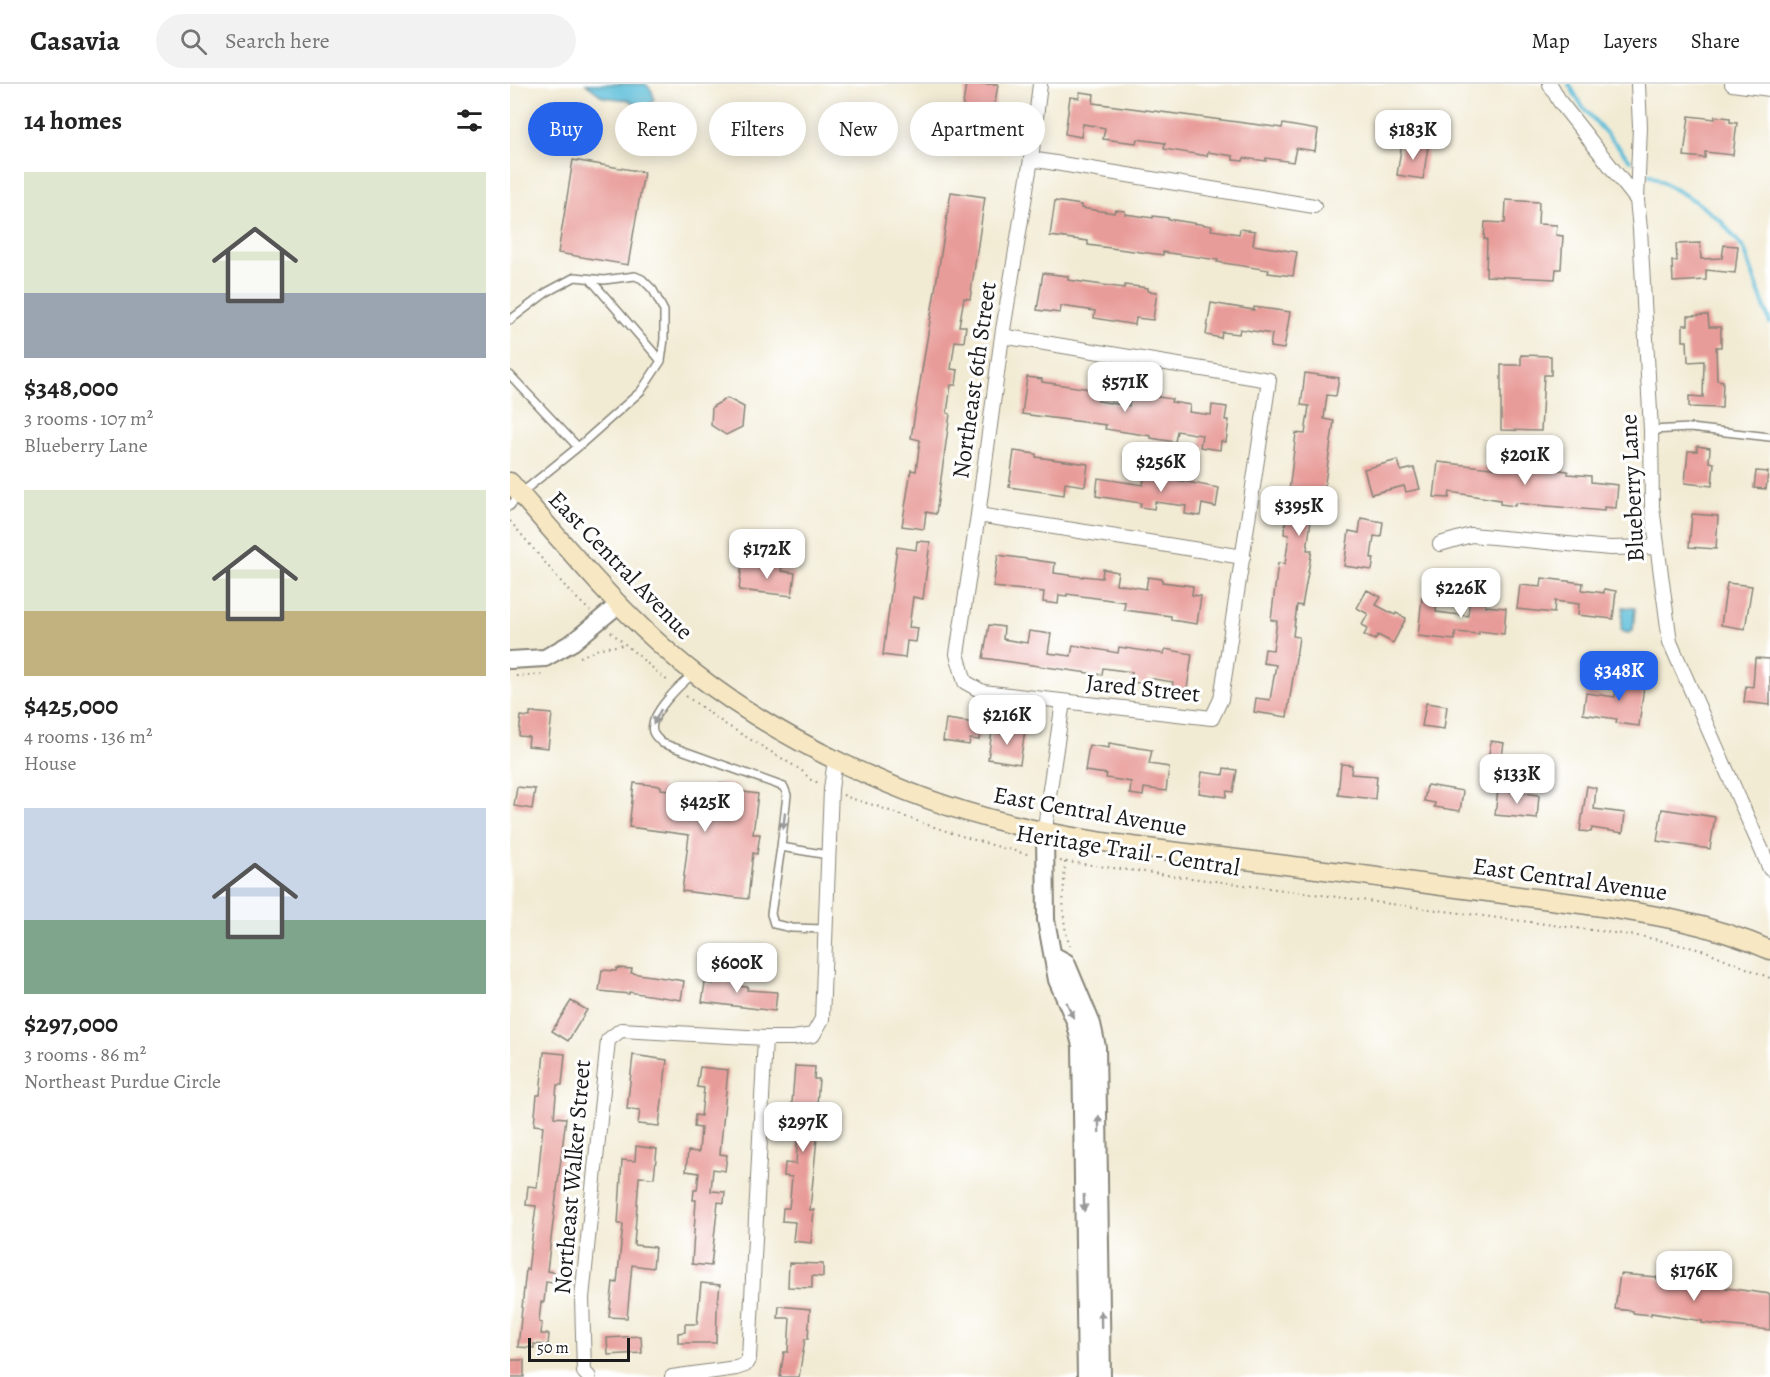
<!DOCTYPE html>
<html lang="en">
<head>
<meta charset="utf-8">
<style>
	:root { --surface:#fff; --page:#f2f2f2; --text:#222; --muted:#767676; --line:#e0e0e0; --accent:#2563eb }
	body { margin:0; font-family:Alegreya,serif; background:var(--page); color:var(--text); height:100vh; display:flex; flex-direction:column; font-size:22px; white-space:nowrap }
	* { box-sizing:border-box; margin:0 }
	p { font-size:20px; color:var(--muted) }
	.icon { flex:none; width:33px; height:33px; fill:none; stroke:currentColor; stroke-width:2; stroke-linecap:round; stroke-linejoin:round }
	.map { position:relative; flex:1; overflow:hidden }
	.details { display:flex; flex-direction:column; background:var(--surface); width:510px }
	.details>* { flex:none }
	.guide { position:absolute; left:18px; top:18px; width:570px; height:54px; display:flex; gap:12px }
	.scale { position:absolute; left:18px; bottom:15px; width:102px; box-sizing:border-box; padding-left:6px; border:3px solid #1c1c1c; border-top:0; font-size:16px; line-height:21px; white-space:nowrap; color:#1c1c1c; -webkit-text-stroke:4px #fff; paint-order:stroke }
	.price { position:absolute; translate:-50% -51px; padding:0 14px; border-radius:12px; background:#fff; color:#222; font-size:20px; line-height:39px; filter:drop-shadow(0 2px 3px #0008) }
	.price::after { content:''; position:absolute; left:50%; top:36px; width:18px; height:14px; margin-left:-9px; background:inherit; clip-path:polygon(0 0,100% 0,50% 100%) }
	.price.active { background:var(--accent); color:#fff }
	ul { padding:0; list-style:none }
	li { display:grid; align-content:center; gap:12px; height:318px; padding:0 24px }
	li span { display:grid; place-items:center; height:186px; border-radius:0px; color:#555 }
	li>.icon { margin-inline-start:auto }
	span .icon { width:108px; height:108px; fill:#fffc; stroke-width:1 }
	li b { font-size:26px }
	h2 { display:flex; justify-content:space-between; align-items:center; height:72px; padding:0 24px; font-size:26px }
	.tag { padding:0 21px; border-radius:27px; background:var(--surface); box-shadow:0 3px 15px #0003; font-size:21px; line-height:54px }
	.tag.active { background:var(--accent); color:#fff }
	header { display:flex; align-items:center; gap:36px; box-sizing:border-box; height:84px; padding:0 30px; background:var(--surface); border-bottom:2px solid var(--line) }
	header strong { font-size:28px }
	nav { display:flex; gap:33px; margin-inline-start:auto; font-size:21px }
	.search { width:420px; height:54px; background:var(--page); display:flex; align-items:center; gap:15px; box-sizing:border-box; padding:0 21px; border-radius:33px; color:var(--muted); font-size:22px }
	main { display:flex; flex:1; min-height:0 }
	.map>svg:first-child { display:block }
</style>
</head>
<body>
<header>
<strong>Casavia</strong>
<div class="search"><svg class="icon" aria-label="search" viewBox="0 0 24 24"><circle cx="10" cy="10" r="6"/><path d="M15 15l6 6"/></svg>Search here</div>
<nav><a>Map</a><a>Layers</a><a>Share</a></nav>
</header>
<main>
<section class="details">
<h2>14 homes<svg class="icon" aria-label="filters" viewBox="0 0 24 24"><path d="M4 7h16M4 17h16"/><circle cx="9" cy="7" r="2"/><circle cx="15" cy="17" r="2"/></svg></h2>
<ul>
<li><span style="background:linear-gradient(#dfe7d0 65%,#9aa5b1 0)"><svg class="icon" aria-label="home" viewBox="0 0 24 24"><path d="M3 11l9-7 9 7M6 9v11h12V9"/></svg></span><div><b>$348,000</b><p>3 rooms · 107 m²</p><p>Blueberry Lane</p></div></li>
<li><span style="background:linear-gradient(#dfe7d0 65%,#c2b280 0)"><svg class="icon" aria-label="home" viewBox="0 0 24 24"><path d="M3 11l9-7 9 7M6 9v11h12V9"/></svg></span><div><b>$425,000</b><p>4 rooms · 136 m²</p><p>House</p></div></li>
<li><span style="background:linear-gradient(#c9d6e8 60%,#7fa58c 0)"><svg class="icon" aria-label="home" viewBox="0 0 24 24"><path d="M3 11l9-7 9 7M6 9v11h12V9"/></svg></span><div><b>$297,000</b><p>3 rooms · 86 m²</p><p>Northeast Purdue Circle</p></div></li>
</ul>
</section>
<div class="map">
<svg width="1260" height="1293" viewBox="0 0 1260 1293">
	<rect width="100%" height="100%" fill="#fff"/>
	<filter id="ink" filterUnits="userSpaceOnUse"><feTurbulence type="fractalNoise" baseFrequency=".0167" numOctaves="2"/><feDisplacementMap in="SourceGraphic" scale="12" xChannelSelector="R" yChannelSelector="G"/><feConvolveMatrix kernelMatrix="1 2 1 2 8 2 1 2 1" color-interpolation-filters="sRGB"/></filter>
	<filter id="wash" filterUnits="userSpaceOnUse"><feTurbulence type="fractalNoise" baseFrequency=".008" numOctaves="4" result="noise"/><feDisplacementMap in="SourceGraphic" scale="24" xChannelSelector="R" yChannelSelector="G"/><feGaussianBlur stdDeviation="1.35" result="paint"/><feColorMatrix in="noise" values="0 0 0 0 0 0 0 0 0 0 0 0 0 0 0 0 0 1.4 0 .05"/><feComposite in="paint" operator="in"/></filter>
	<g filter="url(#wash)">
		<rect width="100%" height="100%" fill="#f2ebd4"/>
		<!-- water -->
		<path fill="#5abdd9" stroke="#3b6c7a" stroke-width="1.5" d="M76 0H136L142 7 144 15 140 22H129L118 16 93 13Z
			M1113 523 1125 524 1123 547H1120V549L1113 548V546H1111Z"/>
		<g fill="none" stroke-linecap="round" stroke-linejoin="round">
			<!-- stream -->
			<path stroke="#5abdd9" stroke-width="4" d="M1059 0 1071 21 1120 76
				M1139 90 1185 117 1211 137 1234 165 1260 239"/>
		</g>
		<g id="blocks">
			<!-- building -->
			<path fill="#e89c99" d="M456 0H488L484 26 488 27 486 41 478 40 475 58 448 54Z
				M570 8 584 10 583 19 772 44 773 40 808 46 805 67 786 64 783 78 756 74V77L734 74 733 77 723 76V72L698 68 697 72 654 65 655 59 627 55 626 59 593 55 595 44 573 40 571 53 555 50 560 13 569 14Z
				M1179 32 1205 35V32L1220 34V38L1227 39 1223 71 1195 68V74L1174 72Z
				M892 59 918 62 913 95 887 91Z
				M63 76 134 88 118 181 48 169Z
				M441 108 475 113 460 215 454 214 449 242H456L454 258 445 257 441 285 448 286 446 301H441L437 329 440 330 426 430 416 428 414 445 392 442 401 386 406 387 410 356 401 354Z
				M996 116 1029 118 1028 140 1047 141 1046 151 1053 152 1051 185H1046L1045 195 976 192 977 155H974L975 138 995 139Z
				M545 117 571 121V124L604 129 605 126 615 127V130L643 134V132L658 134V135L702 142 701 146 729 150 730 145 745 147 743 161 787 168 783 192 758 189 759 186 707 178 708 176 653 168V171L578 161V157L540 152Z
				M1190 159 1191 175 1212 174 1214 161 1228 162 1225 189 1196 186V196L1163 198 1162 177H1167L1166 160Z
				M533 189 558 192V196L614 204 615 201 638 204V207L647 208 643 236 626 234 625 241 584 234 585 227 551 222 550 229 527 226Z
				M701 219 744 226V223L780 228 774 265 760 263 762 250 730 245 729 250 712 248 711 254 696 251Z
				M1198 231 1199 243H1211V263H1206L1207 296 1213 297 1212 324 1179 323V312L1193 313 1194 277 1178 278 1177 257H1173V241H1178V232Z
				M1011 271 1041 272V291H1034L1031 347 991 346V281H1011Z
				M795 289 829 294 826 312 817 311 814 335 824 337 813 412 810 411 806 437 801 436 797 466H802L792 522 787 521 783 552 789 553 777 633 744 628 746 614 760 616 766 581 753 579 755 565 763 566 767 537 761 536 768 479 775 480 779 451 774 450 786 349 795 350 799 322 791 321Z
				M517 293 532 295V298L580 305V302L591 304 588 317 619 322 621 309 662 315 661 318 680 321 679 328 701 331 702 321 717 323 715 336H719L716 358 711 357 710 366 690 363 692 351 667 347 665 358 641 354V352L595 345 596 341 512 330Z
				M217 314 234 323 232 343 216 351 201 341 202 323Z
				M1187 362 1200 364 1199 378 1204 379 1202 402 1175 399 1178 367H1187Z
				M504 367 526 370V373L578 380 575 402 555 399 554 411 499 403Z
				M888 376 891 387 904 384 910 405 896 408 894 402 861 410 854 385Z
				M928 378 990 385 991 378 1004 379 1003 381 1058 387V390L1081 392V398L1108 401 1106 424 1094 423V427L1005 419V422L990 420V416L940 408 939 414 924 413Z
				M1246 387 1258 388 1256 405 1244 404Z
				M635 390 709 404 706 423 692 420 690 432 675 430 676 422 645 418 644 425 630 423 631 419 586 412 588 394 633 401Z
				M1182 430 1208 432 1206 465 1179 463Z
				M851 434 873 438 871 453 864 452 861 474H864L862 486 834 482 839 447 849 449Z
				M407 457 420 458 413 515 403 513 399 543 408 544 406 558 397 557 395 574 373 571 387 463 406 466Z
				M488 471 545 479 544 489 573 493V492L592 494 593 485 608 488 606 500 636 505 638 493 652 495V498L683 502 682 511 691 512 687 540 661 536V532L614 526 615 518 557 510V512L549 511 548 520 533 518 534 508 483 503Z
				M253 479 272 481 271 487 285 489 282 512 229 506 232 480 252 483Z
				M1032 494 1073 499 1072 506 1094 509V505L1106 507 1103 535 1068 531 1069 520 1045 517 1044 529 1007 525 1010 501 1031 503Z
				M1217 499 1242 502 1235 545 1211 541Z
				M961 505 976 506 975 522 996 524 994 550 969 547V550L945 548V556L908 552 912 513 927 514 926 528 958 532Z
				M857 506 871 513 866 521 885 531 886 529 896 534 883 559 868 551 865 556 854 551 858 544 852 541 858 530 847 524Z
				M479 541 494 543 493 555 517 559 519 547 541 550 538 569 561 572 563 561 608 569 609 563 654 570 655 565 682 570 677 605 662 603 663 598 638 594 637 600 621 598 622 588 593 584 592 591 473 574Z
				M1245 574 1260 575V621L1234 618 1236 602 1243 603Z
				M1113 590 1135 593 1129 642 1106 639 1107 635 1073 630 1076 609 1105 613 1106 599 1111 600Z
				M916 619 937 622 934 645 912 642Z
				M20 628 42 630 38 664 18 662 19 653 9 652 11 632 20 633Z
				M436 635 472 640 469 656 460 655 459 661 433 657Z
				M501 644 515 646 510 680 478 675 482 648 500 651Z
				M981 657 994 659 991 678 978 676Z
				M599 659 642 666 639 680 659 683 656 707 634 704 633 712 620 710 621 698 596 694 597 690 575 687 579 661 599 664Z
				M831 680 842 681 841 690 867 692 865 715 828 711Z
				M714 684 727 686 723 708 717 707 716 713 689 709 692 688 713 691Z
				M124 699 151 702V705L185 709 186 702 207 705 208 699 227 702V707L248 710 243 750H250L247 770 243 769 238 815 172 807 179 751 119 743Z
				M917 701 953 707 950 727 924 723 925 719 914 717Z
				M1077 702 1086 704 1084 725 1115 729 1113 749 1082 744 1081 748 1070 747Z
				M7 703 25 705 22 725 4 722Z
				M988 706 1029 711 1027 735 985 731Z
				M1152 725 1205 733 1200 765 1147 757Z
				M107 884 122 885 121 889 174 897 171 916 119 908V910L89 907 92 886 106 887Z
				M204 889 227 891 226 902 238 903 237 906 267 908 265 927 192 918 195 899 203 900Z
				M61 917 77 926 58 957 42 947Z
				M34 968 55 970 52 1001H47L44 1033 56 1034 37 1187 44 1188 43 1199 36 1198 34 1218H31L29 1238 32 1239 31 1250H39L38 1261 24 1260V1264L8 1263 16 1185 18 1186 26 1122 16 1121 18 1102 27 1103 33 1042 24 1041 27 1011H30Z
				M123 971 157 976 149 1042 128 1040 130 1026 117 1025Z
				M285 982 305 983 304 995H309L306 1033H309L300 1126H304L301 1159 283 1157 285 1138 272 1137 273 1124H279L282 1093 274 1092 275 1079 286 1080 288 1043 276 1042 277 1031H281Z
				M190 983 218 986 210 1070 217 1071 215 1087 203 1085 201 1107 215 1108 214 1119 208 1118 201 1182 182 1180 186 1116H183L184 1106H187L189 1089 176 1087 178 1067 189 1068 191 1044 184 1043 185 1031 191 1032 194 1004 187 1003Z
				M126 1062 147 1065 144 1094 129 1093 124 1161 145 1163 143 1184 122 1181 117 1234 99 1233 103 1198 107 1199 113 1140H108L112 1076 125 1077Z
				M279 1179 313 1180V1193L302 1192V1204L278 1203Z
				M1110 1190 1147 1193V1195L1165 1198 1216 1202V1204L1260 1210V1246L1192 1239V1237L1141 1229V1231L1123 1229V1227L1105 1225Z
				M191 1199 210 1201 207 1227 206 1259H168V1249L175 1248V1240H187Z
				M269 1222 300 1225 298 1255H295L289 1293H270L274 1268H278L280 1234H268Z
				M131 1252 132 1269 98 1271 97 1254Z
				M0 1276H14V1293H0Z"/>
		</g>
	</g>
	<g filter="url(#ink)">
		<use href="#blocks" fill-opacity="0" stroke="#878478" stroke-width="1.5"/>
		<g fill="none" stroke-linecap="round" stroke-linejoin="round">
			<!-- service casing -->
			<g stroke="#878478" stroke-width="10">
				<path id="service" d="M81 196 151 277
					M0 236 37 208 65 193 94 196 125 192 132 195 143 206 154 227V255L151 277 131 307 68 363 10 410 0 422
					M0 291 68 363
					M1141 346 1180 344 1260 353
					M182 591C170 601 138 631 143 648 145 653 148 655 152 659L274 703 277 711 271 763 318 771
					M271 763 261 830 264 840 282 844 315 845"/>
			</g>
			<!-- minor casing -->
			<g stroke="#878478" stroke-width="16">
				<path id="minor" d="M1040 0 1050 18 1127 116
					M1128 0 1130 43 1127 116 1130 145 1141 346 1142 423 1160 558 1260 785
					M1222 0 1260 5
					M521 75 804 122
					M492 252 759 296 711 615 702 634 473 608 455 598 447 570 468 431 492 252 521 75 530 0
					M468 431 733 473
					M930 460 961 451 1100 464 1146 463
					M535 748 538 718 553 618
					M79 1293 74 1288 72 1214 98 956 111 946 255 954H283L303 951 312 935 321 705 325 676
					M162 1293 226 1284 235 1281 239 1274 255 954"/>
			</g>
			<!-- tertiary casing -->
			<g stroke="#878478" stroke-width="20">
				<path id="tertiary" d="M0 576 35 574 63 558 108 521
					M535 748 536 836 547 896 565 937 571 962 576 1293
					M543 871 556 878 582 940 587 963 592 1293"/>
			</g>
			<!-- secondary casing -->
			<g stroke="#878478" stroke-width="21">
				<path id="secondary" d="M0 398C58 465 114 534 184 589 270 656 390 713 497 739 567 757 639 764 710 773 787 782 863 792 939 803 983 809 1027 814 1071 820 1136 829 1200 839 1260 866"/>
			</g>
			<!-- path -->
			<path stroke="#878478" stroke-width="2" stroke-dasharray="1.5 4.5" stroke-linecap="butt" d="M0 437 59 507 80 527
				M101 548 160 599
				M70 573 91 564 113 561
				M6 592 36 590
				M176 612 215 640 291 686 301 696 309 699
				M333 711C346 717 359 719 372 724 421 743 470 759 521 771
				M550 777 1135 853 1196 867 1260 894
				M555 778C554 805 550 836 560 862"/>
			<!-- service -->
			<use href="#service" stroke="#fff" stroke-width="7"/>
			<!-- minor -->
			<use href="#minor" stroke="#fff" stroke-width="14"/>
			<!-- tertiary -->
			<use href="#tertiary" stroke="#fff" stroke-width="16"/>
			<!-- secondary -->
			<use href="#secondary" stroke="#f7e8c3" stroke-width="18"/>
		</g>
		<!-- one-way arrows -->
		<defs><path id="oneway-solid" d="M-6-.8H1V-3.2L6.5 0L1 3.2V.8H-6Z" transform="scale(1.5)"/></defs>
		<g fill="#999">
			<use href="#oneway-solid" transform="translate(147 633) rotate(117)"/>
			<use href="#oneway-solid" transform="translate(274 737) rotate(97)"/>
			<use href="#oneway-solid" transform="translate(560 926) rotate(66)"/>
			<use href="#oneway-solid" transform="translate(589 1040) rotate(-91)"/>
			<use href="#oneway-solid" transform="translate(574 1119) rotate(89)"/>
			<use href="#oneway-solid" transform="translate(591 1235) rotate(-91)"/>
		</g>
	</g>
	<g text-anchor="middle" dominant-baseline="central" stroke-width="6" stroke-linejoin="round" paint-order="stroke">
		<!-- street labels -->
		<g font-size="24" fill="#1c1c1c" stroke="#fff">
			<text transform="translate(464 296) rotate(-82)">Northeast 6th Street</text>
			<text transform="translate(1122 404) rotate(-93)">Blueberry Lane</text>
			<text transform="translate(111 481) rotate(46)">East Central Avenue</text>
			<text transform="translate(633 604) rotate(6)">Jared Street</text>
			<text transform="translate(580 727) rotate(10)">East Central Avenue</text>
			<text transform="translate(618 766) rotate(9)">Heritage Trail - Central</text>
			<text transform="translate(1060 795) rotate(8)">East Central Avenue</text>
			<text transform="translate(62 1093) rotate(-85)">Northeast Walker Street</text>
		</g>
	</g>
</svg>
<div class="scale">50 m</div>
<b class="price" style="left:903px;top:77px">$183K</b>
<b class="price" style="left:615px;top:329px">$571K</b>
<b class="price" style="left:1015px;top:402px">$201K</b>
<b class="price" style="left:651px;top:409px">$256K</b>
<b class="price" style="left:789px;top:453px">$395K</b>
<b class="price" style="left:257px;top:496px">$172K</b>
<b class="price" style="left:951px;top:535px">$226K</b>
<b class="price active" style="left:1109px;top:618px">$348K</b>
<b class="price" style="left:497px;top:662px">$216K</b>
<b class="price" style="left:1007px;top:721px">$133K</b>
<b class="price" style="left:195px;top:749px">$425K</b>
<b class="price" style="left:227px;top:910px">$600K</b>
<b class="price" style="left:293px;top:1069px">$297K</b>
<b class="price" style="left:1184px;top:1218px">$176K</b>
<div class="guide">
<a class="tag active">Buy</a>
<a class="tag">Rent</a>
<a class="tag">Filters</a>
<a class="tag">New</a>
<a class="tag">Apartment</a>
</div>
</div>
</main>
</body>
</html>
